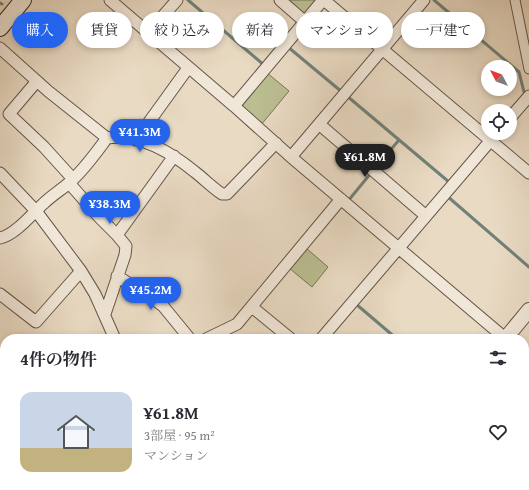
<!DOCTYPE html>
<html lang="ja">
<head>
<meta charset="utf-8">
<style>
	:root { --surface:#fff; --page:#f2f2f3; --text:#2b2b33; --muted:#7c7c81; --line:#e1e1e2; --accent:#2563eb }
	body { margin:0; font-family:"Gentium Book Plus","Noto Serif JP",serif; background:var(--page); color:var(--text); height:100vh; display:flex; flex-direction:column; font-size:15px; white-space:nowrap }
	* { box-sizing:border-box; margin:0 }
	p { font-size:13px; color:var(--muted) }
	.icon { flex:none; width:22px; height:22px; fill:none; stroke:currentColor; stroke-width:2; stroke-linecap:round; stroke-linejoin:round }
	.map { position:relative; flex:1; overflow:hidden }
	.sheet { position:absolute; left:0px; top:334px; width:529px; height:156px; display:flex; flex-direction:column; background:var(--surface); border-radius:16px 16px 0 0; box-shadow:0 2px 6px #0003 }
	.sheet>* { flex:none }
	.guide { position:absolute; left:12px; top:12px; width:505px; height:36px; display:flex; gap:8px }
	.needle { width:26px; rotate:311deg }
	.buttons { position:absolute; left:481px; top:60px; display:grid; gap:8px }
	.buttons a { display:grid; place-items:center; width:36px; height:36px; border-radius:50%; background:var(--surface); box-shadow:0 2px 6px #0003; font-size:20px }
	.price { position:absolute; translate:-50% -34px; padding:0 9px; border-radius:14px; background:var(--accent); color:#fff; font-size:13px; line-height:26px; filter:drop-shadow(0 1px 2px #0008) }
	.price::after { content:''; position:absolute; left:50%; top:24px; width:12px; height:9px; margin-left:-6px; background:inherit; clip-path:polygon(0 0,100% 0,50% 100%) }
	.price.on { background:#222; color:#fff }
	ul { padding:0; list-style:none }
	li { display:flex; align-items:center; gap:12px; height:100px; padding:0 20px }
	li+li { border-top:1px solid var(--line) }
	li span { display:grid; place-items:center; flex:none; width:112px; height:80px; border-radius:12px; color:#555 }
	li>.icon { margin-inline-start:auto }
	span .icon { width:48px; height:48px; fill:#fffc; stroke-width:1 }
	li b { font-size:17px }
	h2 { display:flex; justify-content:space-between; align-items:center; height:48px; padding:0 20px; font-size:17px }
	.tag { padding:0 14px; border-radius:18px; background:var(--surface); box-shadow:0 2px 6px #0003; font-size:14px; line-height:36px }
	.tag.on { background:var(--accent); color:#fff }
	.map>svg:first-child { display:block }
</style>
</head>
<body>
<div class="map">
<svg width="529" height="490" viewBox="0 0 529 490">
	<rect width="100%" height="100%" fill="#e9dac3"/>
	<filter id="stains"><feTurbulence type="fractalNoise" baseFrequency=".005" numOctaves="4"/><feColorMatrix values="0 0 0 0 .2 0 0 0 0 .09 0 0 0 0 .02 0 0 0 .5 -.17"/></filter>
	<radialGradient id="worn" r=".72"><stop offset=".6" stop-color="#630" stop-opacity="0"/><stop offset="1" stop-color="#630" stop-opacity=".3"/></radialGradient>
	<!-- green -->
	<path fill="#babe91" stroke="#797459" d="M284 0H321L305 18Z
		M266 72 289 91 261 125 239 106Z
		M306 248 328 267 312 287 289 268Z"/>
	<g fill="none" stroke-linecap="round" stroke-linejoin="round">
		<!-- stream -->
		<path stroke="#718179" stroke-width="3" d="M188 0 264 65
			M434 0 519 72 524 92
			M0 3 2 4
			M288 47 342 92
			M347 96 449 182
			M375 168 399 140
			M447 196 529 267
			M348 201 371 173
			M356 304 397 339
			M524 446 529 451
			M120 485 126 490
			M353 485 359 490"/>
		<!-- pedestrian casing -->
		<g stroke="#64554a" stroke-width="11">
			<path id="pedestrian" d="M515 0 529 69"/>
		</g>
		<!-- minor casing -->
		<g stroke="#64554a" stroke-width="13">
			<path id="minor" d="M110 0 234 106 291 157 506 339
				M280 0 304 21
				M324 0 529 173
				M148 33 177 0
				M0 48 48 91 107 138C139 133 172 153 195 172 204 179 213 188 222 194H227L276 143
				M37 81 9 114 44 147 73 179
				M234 106 323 0
				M510 118 529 96
				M319 124 426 216
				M136 140 188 68
				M291 157 424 0
				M0 173 36 211 81 271 95 294 115 339
				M69 183 100 218 117 235
				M0 238C15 235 32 214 43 204 51 196 61 190 69 183 84 170 95 154 107 138
				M117 276 155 300 163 306 190 339
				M0 294 36 322 81 271
				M252 307 291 339
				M105 314 125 255 126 246 117 235 174 156
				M206 339 237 324 341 199
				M321 339 497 133
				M524 354 529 359
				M0 420 5 416
				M0 453 5 458
				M0 476 5 471
				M34 485 39 490
				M180 485 182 490
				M244 485 250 490
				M462 485 468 490
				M194 490 198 485"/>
		</g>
		<!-- tertiary casing -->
		<g stroke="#64554a" stroke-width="16">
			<path id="tertiary" d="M505 339 529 310
				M375 490 380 485"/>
		</g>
		<!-- secondary casing -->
		<g stroke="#382921" stroke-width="18">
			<path id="secondary" d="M0 28 23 0"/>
		</g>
		<!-- pedestrian -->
		<use href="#pedestrian" stroke="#f1e7d8" stroke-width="9"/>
		<!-- minor -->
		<use href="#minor" stroke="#f1e7d8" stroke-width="11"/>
		<!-- tertiary -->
		<use href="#tertiary" stroke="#f1e7d8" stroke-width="14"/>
		<!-- secondary -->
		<use href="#secondary" stroke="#f1e7d8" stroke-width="16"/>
	</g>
	<rect width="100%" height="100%" filter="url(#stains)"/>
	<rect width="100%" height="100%" fill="url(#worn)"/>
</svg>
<div class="buttons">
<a><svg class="needle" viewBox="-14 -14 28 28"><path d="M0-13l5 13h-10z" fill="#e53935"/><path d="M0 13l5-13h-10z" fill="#7c7c81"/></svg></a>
<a><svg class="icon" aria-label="locate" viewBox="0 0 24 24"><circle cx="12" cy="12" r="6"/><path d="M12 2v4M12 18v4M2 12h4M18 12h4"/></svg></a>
</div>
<b class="price" style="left:140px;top:153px">¥41.3M</b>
<b class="price on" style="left:365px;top:178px">¥61.8M</b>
<b class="price" style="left:110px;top:225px">¥38.3M</b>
<b class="price" style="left:151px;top:311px">¥45.2M</b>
<div class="guide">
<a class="tag on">購入</a>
<a class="tag">賃貸</a>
<a class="tag">絞り込み</a>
<a class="tag">新着</a>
<a class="tag">マンション</a>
<a class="tag">一戸建て</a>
</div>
<section class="sheet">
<h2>4件の物件<svg class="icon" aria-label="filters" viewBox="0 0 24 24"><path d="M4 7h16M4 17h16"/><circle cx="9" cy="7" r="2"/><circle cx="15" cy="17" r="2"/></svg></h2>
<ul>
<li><span style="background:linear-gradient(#c9d6e8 70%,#c2b280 0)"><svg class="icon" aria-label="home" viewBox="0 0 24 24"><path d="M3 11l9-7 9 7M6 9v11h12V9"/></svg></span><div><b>¥61.8M</b><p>3部屋 · 95 m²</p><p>マンション</p></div><svg class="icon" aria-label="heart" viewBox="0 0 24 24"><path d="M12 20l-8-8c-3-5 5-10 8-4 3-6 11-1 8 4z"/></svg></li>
</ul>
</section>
</div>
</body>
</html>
